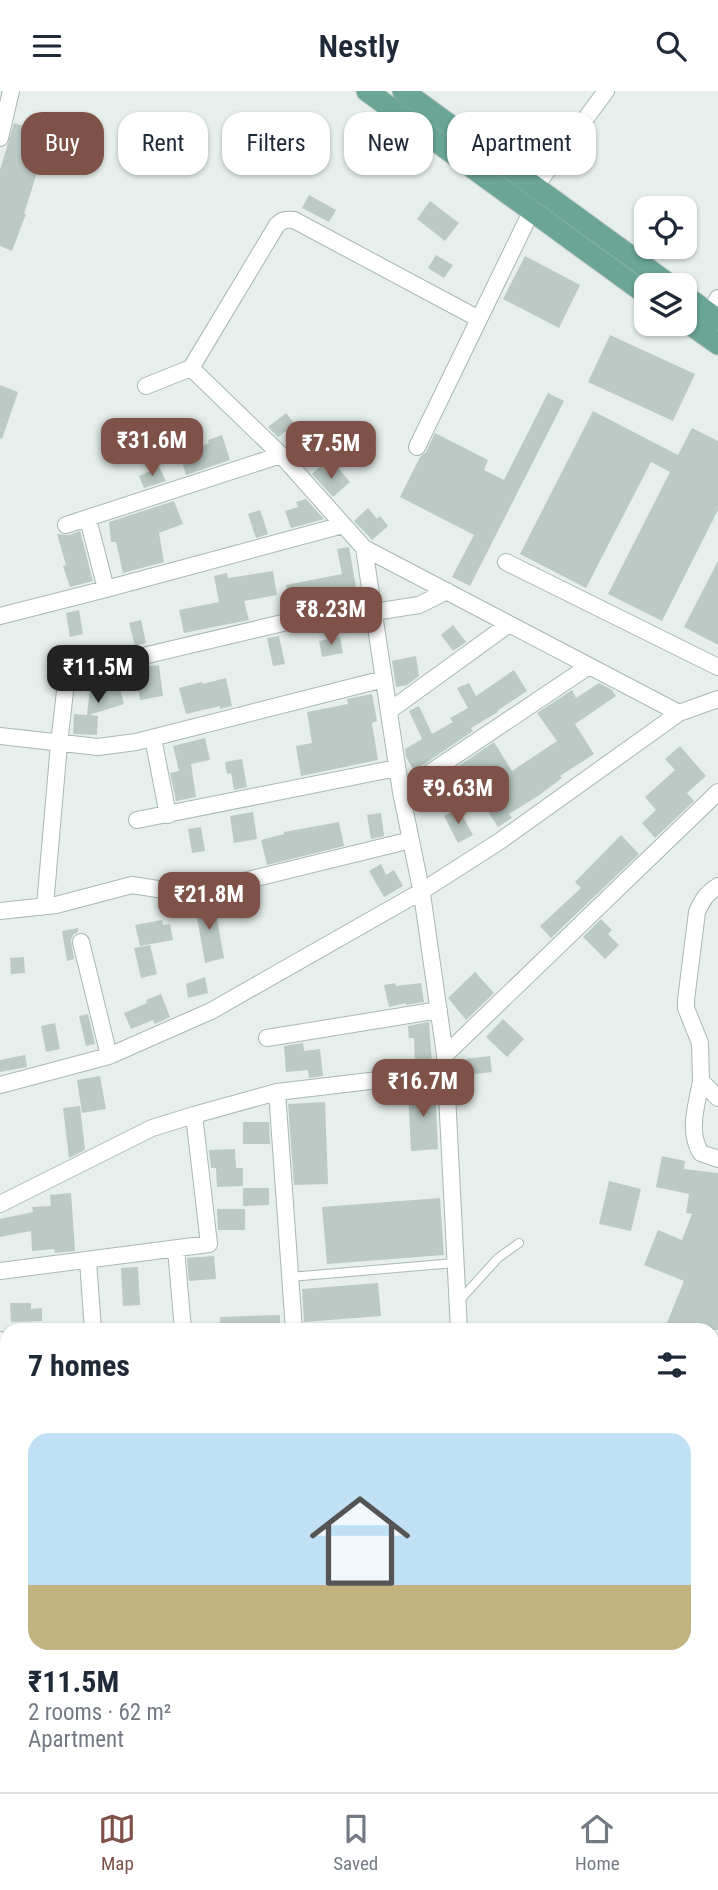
<!DOCTYPE html>
<html lang="en">
<head>
<meta charset="utf-8">
<style>
	:root { --surface:#fff; --page:#f2f2f3; --text:#1f2937; --muted:#747a83; --line:#e0e1e3; --accent:#7f5249 }
	body { margin:0; font-family:"Roboto Condensed",sans-serif; background:var(--page); color:var(--text); height:100vh; display:flex; flex-direction:column; font-size:26px; white-space:nowrap }
	* { box-sizing:border-box; margin:0 }
	p { font-size:23px; color:var(--muted) }
	.icon { flex:none; width:38px; height:38px; fill:none; stroke:currentColor; stroke-width:2; stroke-linecap:round; stroke-linejoin:round }
	.map { position:relative; flex:1; overflow:hidden }
	.side { position:absolute; left:0px; top:1232px; width:719px; height:469px; display:flex; flex-direction:column; background:var(--surface); border-radius:21px 21px 0 0; box-shadow:0 2px 5px #0004 }
	.side>* { flex:none }
	.hud { position:absolute; left:21px; top:21px; width:677px; height:63px; display:flex; gap:14px }
	.buttons { position:absolute; left:634px; top:105px; display:grid; gap:14px }
	.buttons a { display:grid; place-items:center; width:63px; height:63px; border-radius:14px; background:var(--surface); box-shadow:0 2px 5px #0004; font-size:35px }
	.price { position:absolute; translate:-50% -60px; padding:0 16px; border-radius:14px; background:var(--accent); color:#fff; font-size:23px; line-height:46px; filter:drop-shadow(0 2px 4px #0008) }
	.price::after { content:''; position:absolute; left:50%; top:42px; width:21px; height:16px; margin-left:-10px; background:inherit; clip-path:polygon(0 0,100% 0,50% 100%) }
	.price.selected { background:#222; color:#fff }
	ul { padding:0; list-style:none }
	li { display:grid; align-content:center; gap:14px; height:371px; padding:0 28px }
	li span { display:grid; place-items:center; height:217px; border-radius:21px; color:#555 }
	li>.icon { margin-inline-start:auto }
	span .icon { width:126px; height:126px; fill:#fffc; stroke-width:1 }
	li b { font-size:30px }
	h2 { display:flex; justify-content:space-between; align-items:center; height:84px; padding:0 28px; font-size:30px }
	.pill { padding:0 24px; border-radius:21px; background:var(--surface); box-shadow:0 2px 5px #0004; font-size:24px; line-height:63px }
	.pill.selected { background:var(--accent); color:#fff }
	header { display:flex; justify-content:space-between; align-items:center; height:91px; padding:0 28px; background:var(--surface); font-size:32px; font-weight:600 }
	.tab-bar { display:flex; justify-content:space-around; align-items:center; height:98px; border-top:2px solid var(--line); background:var(--surface); font-size:19px; color:var(--muted) }
	.tab-bar a { display:grid; justify-items:center; gap:4px }
	.tab-bar .selected { color:var(--accent) }
	.map>svg:first-child { display:block }
</style>
</head>
<body>
<header><svg class="icon" aria-label="menu" viewBox="0 0 24 24"><path d="M4 6h16M4 12h16M4 18h16"/></svg>Nestly<svg class="icon" aria-label="search" viewBox="0 0 24 24"><circle cx="10" cy="10" r="6"/><path d="M15 15l6 6"/></svg></header>
<div class="map">
<svg width="718" height="1701" viewBox="0 0 718 1701">
	<rect width="100%" height="100%" fill="#e6efeb"/>
	<!-- building -->
	<path fill="#bbcac4" d="M14 32 49 43 24 123H26L12 160 0 155V79Z
		M309 104 336 119 329 131 302 117Z
		M430 110 459 132 445 150 417 128Z
		M436 164 453 174 444 187 428 177Z
		M525 165 580 194 559 237 503 208Z
		M610 244 695 283 673 330 588 291Z
		M0 294 18 301 2 348 0 347Z
		M548 302 564 310 470 495 452 486 474 444 400 406 420 366 426 361 435 342 488 369 484 379 504 389Z
		M593 320 678 364 692 337 718 350V419L662 530 608 503 670 381 651 371 586 497 520 463Z
		M286 322 295 333 278 346 268 336Z
		M222 344 230 369 186 384 180 364 209 352 208 349Z
		M321 375 331 386 339 378 350 391 333 406 312 383Z
		M159 376 166 390 144 397 139 385Z
		M306 408 324 428 291 437 285 420 298 416 296 411Z
		M174 410 183 433 159 442 164 471 123 482 116 451H111L109 431Z
		M368 417 377 428 380 425 388 435 372 449 354 430Z
		M260 419 268 443 256 447 248 423Z
		M80 440 93 490 70 496 63 475 66 474 57 443 69 444Z
		M349 456 357 502 340 505V508L319 513 316 501 288 506 286 494 342 483 337 458Z
		M718 470V554L684 536Z
		M273 480 277 504 244 510 249 529 184 542 179 519 219 511 214 485 227 482 228 487Z
		M79 519 83 543 70 546 66 522Z
		M141 529 146 552 135 555 129 532Z
		M453 534 466 551 453 560 441 544Z
		M279 545 285 573 273 575 267 547Z
		M340 546 343 562 322 566 319 550Z
		M416 565 419 585 407 594 396 596 392 570Z
		M159 574 163 605 140 609 136 577Z
		M514 579 527 600 497 620 498 621 471 637 473 640 414 680 406 666 405 658 422 648 409 620 419 615 432 643 453 631 450 627 468 617 457 597 469 592 476 605Z
		M91 587 111 589 117 587 124 613 89 624 98 625 97 644 73 643 74 623 87 624Z
		M226 587 232 615 220 618V615L186 623 179 597 202 591 203 593Z
		M599 592 612 599 616 605 575 633 594 663 560 685 562 687 538 705 509 723 512 727 498 736 476 702 455 716 438 689 494 651 512 680 557 650 537 622 572 599 576 607Z
		M372 603 377 630 372 632 378 669 301 685 296 655 312 652 307 621 348 613 347 608Z
		M205 647 210 669 191 673 196 706 176 710 170 682 179 680 173 655Z
		M680 655 706 685 687 702 694 710 655 747 642 732 656 719 645 706 675 679 665 668Z
		M242 668 247 696 234 699 231 682 227 683 225 671Z
		M458 717 473 744 458 752 444 725Z
		M253 721 257 748 234 752 230 725Z
		M381 722 384 745 371 748 367 724Z
		M339 731 344 755 267 774 261 749 284 743V741Z
		M201 736 205 760 192 762 188 738Z
		M621 744 639 763 551 847 540 835 581 797 575 791Z
		M381 773 386 784 394 779 403 795 384 806 369 780Z
		M214 811 224 867 205 872 195 815Z
		M601 828 612 839 608 843 619 854 605 868 583 846Z
		M162 829 163 834 170 833 173 849 140 855 135 834Z
		M78 837V841L73 844 71 849 74 868 67 870 62 840Z
		M150 854 157 883 141 887 134 857Z
		M24 866 25 882 11 883 10 867Z
		M475 881 494 902 466 929 448 907Z
		M205 886 208 902 188 907 186 893Z
		M395 892 396 895 421 892 424 911 406 914V912L389 916 384 894Z
		M161 903 170 926 155 933 153 929 131 938 124 922 147 912 146 909Z
		M88 923 95 953 86 955 79 925Z
		M503 928 524 948 507 966 486 946Z
		M429 931 432 972 415 974 414 947H409L408 935Z
		M55 932 60 958 46 961 41 935Z
		M303 952 304 960 320 958 323 985 309 987 308 979 286 981 284 955Z
		M25 964 27 976 0 981V969Z
		M490 965 492 981 459 985 457 969Z
		M100 985 106 1018 82 1022 77 989Z
		M435 997 438 1058 411 1060 408 998Z
		M325 1011 328 1093 294 1094 288 1013Z
		M80 1015 85 1059 69 1067 63 1017Z
		M243 1031H269L270 1053H243Z
		M235 1058 236 1077H243V1095L217 1096 216 1077H211L209 1059Z
		M662 1065 685 1070 684 1078 718 1082V1239H664L684 1190 644 1174 658 1139 682 1149 692 1123 686 1122 689 1103 656 1096Z
		M609 1090 641 1098 631 1140 599 1133Z
		M243 1097H269V1114L243 1115Z
		M71 1102 75 1160 55 1162 54 1158 32 1160 31 1140 0 1146V1128L33 1121 32 1116 51 1115 50 1104Z
		M440 1107 444 1164 327 1173 322 1116Z
		M217 1118H245V1139H218Z
		M214 1165 216 1188 189 1190 187 1167Z
		M138 1176 140 1214 123 1215 121 1177Z
		M378 1192 381 1225 304 1231 302 1198Z
		M10 1212H31V1218L42 1217V1230L11 1231Z
		M280 1224V1239H220V1226Z"/>
	<g fill="none" stroke-linecap="round" stroke-linejoin="round">
		<!-- service casing -->
		<g stroke="#a8b8b2" stroke-width="10">
			<path id="service" d="M290 1186 455 1172
				M459 1210 498 1167 519 1152"/>
		</g>
		<!-- minor casing -->
		<g stroke="#a8b8b2" stroke-width="18">
			<path id="minor" d="M0 47 11 0
				M536 95 606 0
				M709 223 718 207
				M191 277 281 364 364 457 679 622
				M146 295 191 277 277 134C282 129 286 128 294 129L479 228
				M417 356 531 121
				M88 428 106 498
				M66 434 281 364
				M364 457 401 701 422 803 445 964 459 1239
				M506 471 718 576
				M374 521 419 514 447 500
				M0 525 106 498 343 434
				M389 620 509 533
				M0 645 98 656 136 651 384 588
				M153 647 168 724
				M401 701 589 575
				M137 729 397 677
				M718 795C707 802 702 809 697 821L686 909V917L700 952 701 990 718 1007
				M45 815 59 653 68 574H105L372 511
				M0 820 56 814 132 794 183 802H195L411 749
				M81 851 109 965
				M267 947 439 919
				M445 964 718 701
				M701 990C697 1013 687 1041 701 1062L718 1068
				M0 994 109 965 211 920 422 800 500 750 679 622 718 608
				M277 1001 294 1239
				M0 1113 152 1037 194 1024 277 1001 446 981
				M176 1158 183 1239
				M88 1170 93 1239
				M0 1180 209 1153 194 1024
				M0 1249 7 1359
				M0 1403 7 1402
				M712 1569 718 1572
				M34 1694 35 1701
				M129 1694 131 1701
				M216 1694V1701
				M296 1694 297 1701
				M503 1694 504 1701
				M642 1694 656 1701
				M76 1701 83 1694"/>
		</g>
		<!-- primary casing -->
		<g stroke="#c2cac8" stroke-width="23">
			<path id="primary" d="M367 0 646 203
				M403 0 670 194
				M684 204 718 229
				M684 229 718 253"/>
		</g>
		<!-- trunk casing -->
		<g stroke="#c2cac8" stroke-width="23">
			<path id="trunk" d="M712 1530 718 1519
				M625 1701 628 1694"/>
		</g>
		<!-- service -->
		<use href="#service" stroke="#fff" stroke-width="8"/>
		<!-- minor -->
		<use href="#minor" stroke="#fff" stroke-width="16"/>
		<!-- primary -->
		<use href="#primary" stroke="#6aa596" stroke-width="21"/>
		<!-- trunk -->
		<use href="#trunk" stroke="#4c8a7c" stroke-width="21"/>
	</g>
</svg>
<div class="buttons">
<a><svg class="icon" aria-label="locate" viewBox="0 0 24 24"><circle cx="12" cy="12" r="6"/><path d="M12 2v4M12 18v4M2 12h4M18 12h4"/></svg></a>
<a><svg class="icon" aria-label="layers" viewBox="0 0 24 24"><path d="M12 4l9 5-9 5-9-5zM3 14l9 5 9-5"/></svg></a>
</div>
<b class="price" style="left:152px;top:387px">₹31.6M</b>
<b class="price" style="left:331px;top:390px">₹7.5M</b>
<b class="price" style="left:331px;top:556px">₹8.23M</b>
<b class="price selected" style="left:98px;top:614px">₹11.5M</b>
<b class="price" style="left:458px;top:735px">₹9.63M</b>
<b class="price" style="left:209px;top:841px">₹21.8M</b>
<b class="price" style="left:423px;top:1028px">₹16.7M</b>
<div class="hud">
<a class="pill selected">Buy</a>
<a class="pill">Rent</a>
<a class="pill">Filters</a>
<a class="pill">New</a>
<a class="pill">Apartment</a>
</div>
<section class="side">
<h2>7 homes<svg class="icon" aria-label="filters" viewBox="0 0 24 24"><path d="M4 7h16M4 17h16"/><circle cx="9" cy="7" r="2"/><circle cx="15" cy="17" r="2"/></svg></h2>
<ul>
<li><span style="background:linear-gradient(#bfe0f5 70%,#c2b280 0)"><svg class="icon" aria-label="home" viewBox="0 0 24 24"><path d="M3 11l9-7 9 7M6 9v11h12V9"/></svg></span><div><b>₹11.5M</b><p>2 rooms · 62 m²</p><p>Apartment</p></div></li>
</ul>
</section>
</div>
<nav class="tab-bar">
<a class="selected"><svg class="icon" aria-label="map" viewBox="0 0 24 24"><path d="M3 6l6-2 6 2 6-2v14l-6 2-6-2-6 2zM9 4v14M15 6v14"/></svg>Map</a>
<a><svg class="icon" aria-label="saved" viewBox="0 0 24 24"><path d="M7 4h10v16l-5-4-5 4z"/></svg>Saved</a>
<a><svg class="icon" aria-label="home" viewBox="0 0 24 24"><path d="M3 11l9-7 9 7M6 9v11h12V9"/></svg>Home</a>
</nav>
</body>
</html>
